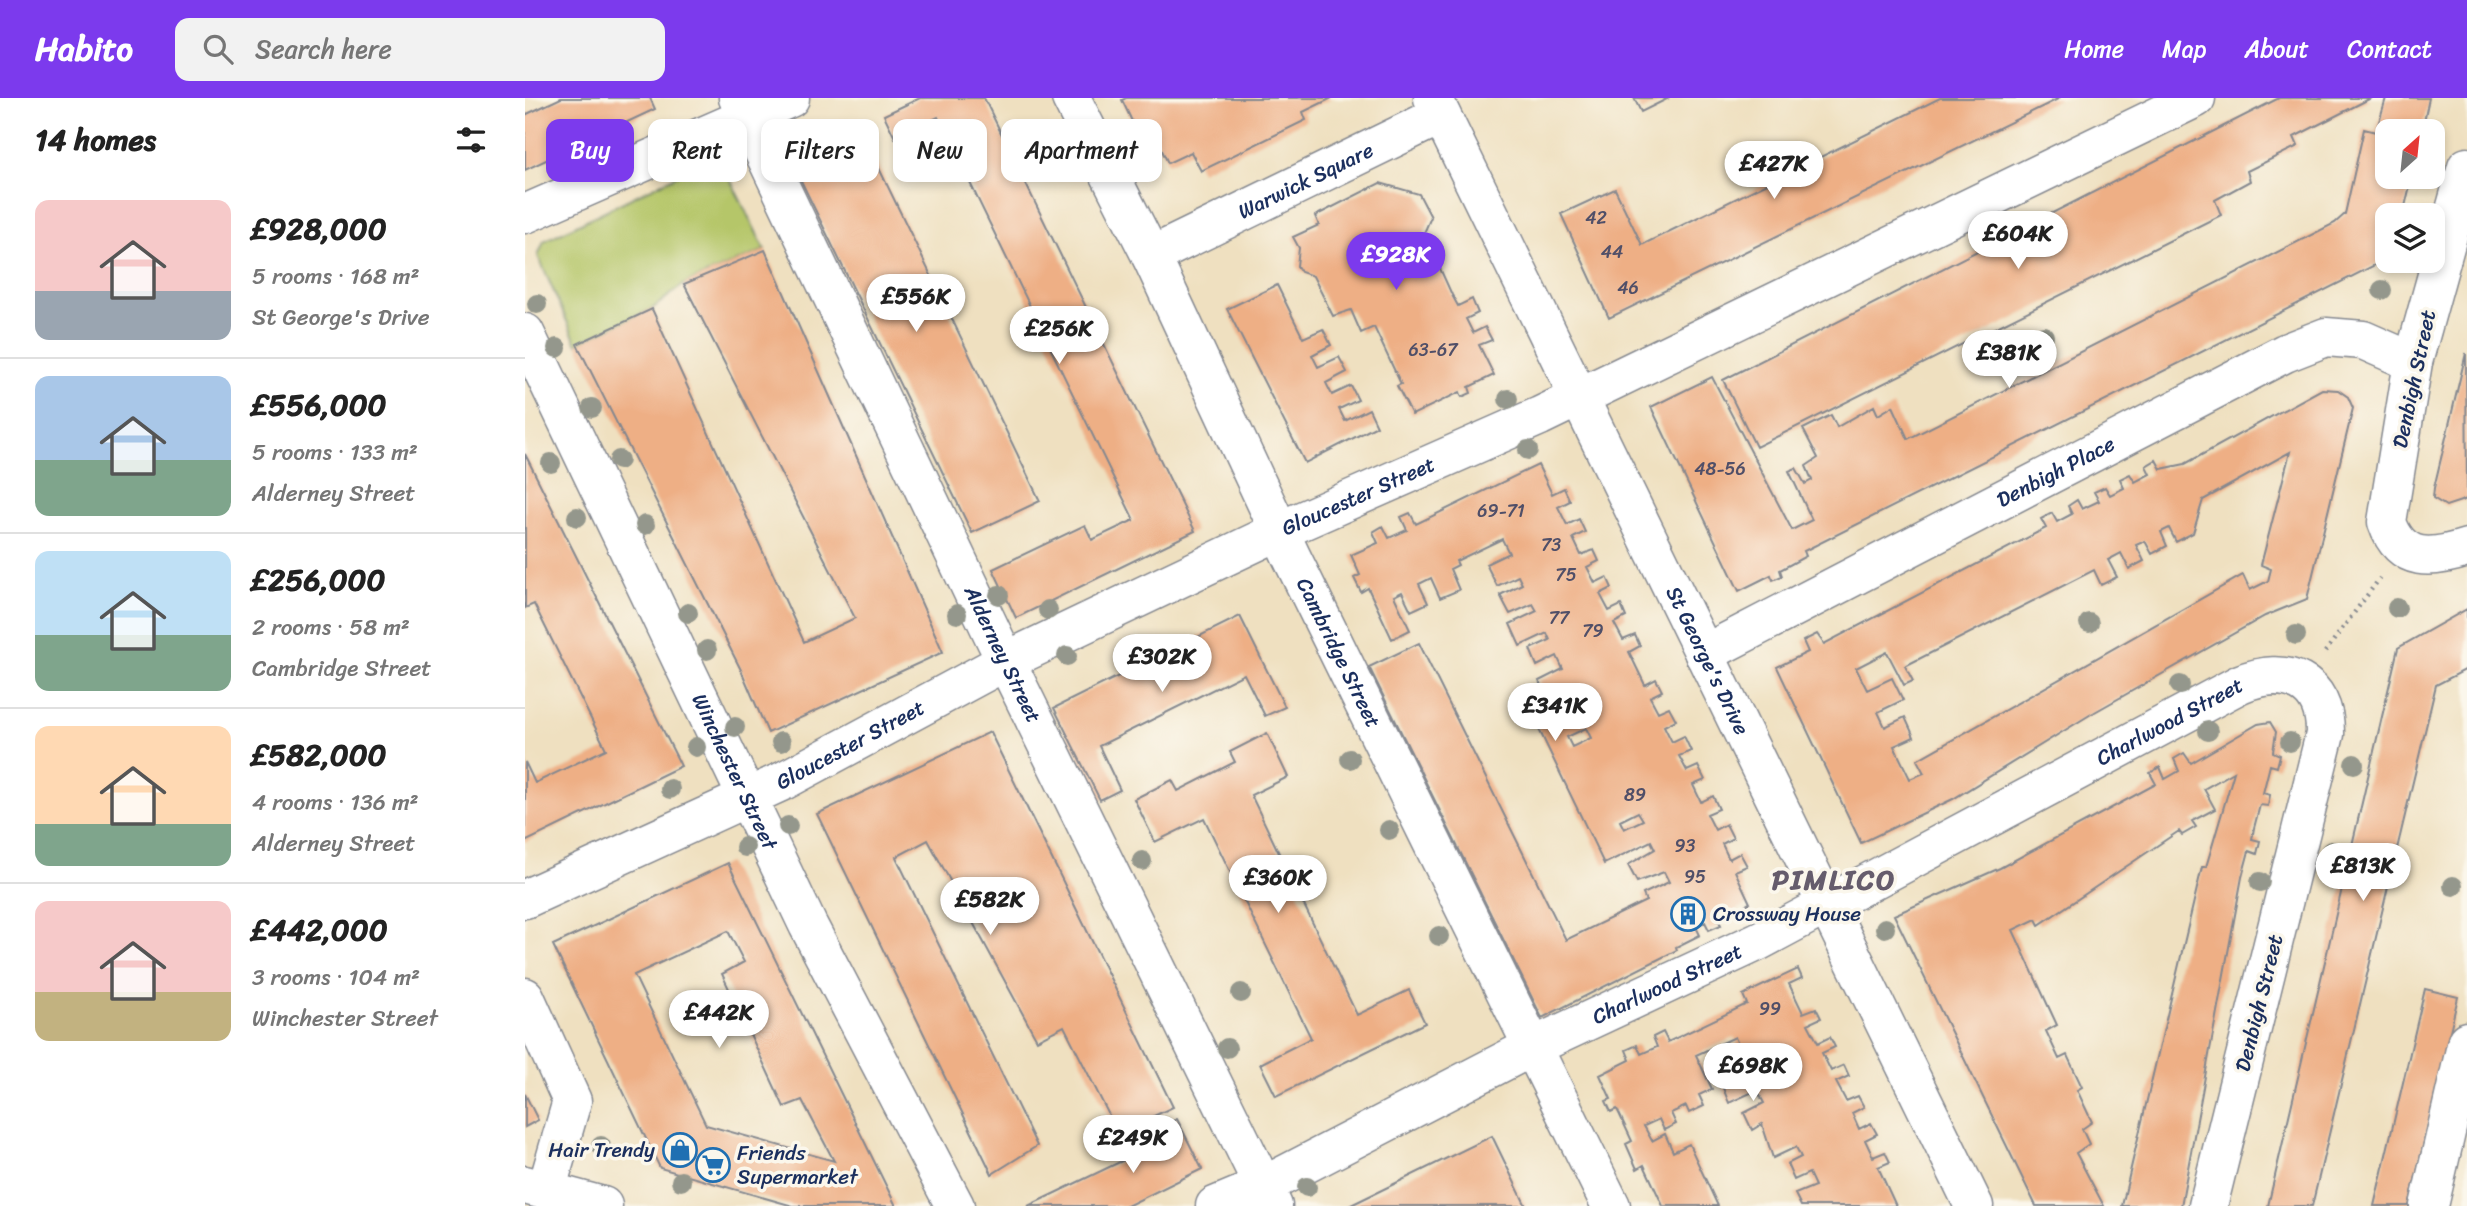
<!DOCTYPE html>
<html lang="en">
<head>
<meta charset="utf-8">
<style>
	:root { --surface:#fff; --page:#f2f2f2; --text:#222; --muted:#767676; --line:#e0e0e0; --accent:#7c3aed }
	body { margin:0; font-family:Sriracha,sans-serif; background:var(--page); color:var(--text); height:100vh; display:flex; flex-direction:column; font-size:26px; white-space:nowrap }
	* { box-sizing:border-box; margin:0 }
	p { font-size:23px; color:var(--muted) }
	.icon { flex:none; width:38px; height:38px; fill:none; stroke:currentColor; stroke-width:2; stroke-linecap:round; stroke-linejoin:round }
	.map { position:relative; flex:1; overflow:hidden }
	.panel { display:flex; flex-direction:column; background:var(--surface); width:525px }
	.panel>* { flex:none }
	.banner { position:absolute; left:21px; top:21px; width:665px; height:63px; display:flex; gap:14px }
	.needle { width:46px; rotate:27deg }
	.controls { position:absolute; left:1850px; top:21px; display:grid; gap:14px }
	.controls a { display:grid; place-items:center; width:70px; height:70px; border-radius:14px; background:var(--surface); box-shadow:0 4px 10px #0003; font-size:35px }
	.price { position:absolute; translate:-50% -60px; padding:0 16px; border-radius:24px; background:#fff; color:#222; font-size:23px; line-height:46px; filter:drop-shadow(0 2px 4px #0008) }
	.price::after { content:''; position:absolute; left:50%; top:42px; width:21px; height:16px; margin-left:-10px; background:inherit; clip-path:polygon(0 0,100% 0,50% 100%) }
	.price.current { background:var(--accent); color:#fff }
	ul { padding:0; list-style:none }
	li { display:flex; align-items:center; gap:21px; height:175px; padding:0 35px }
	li+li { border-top:2px solid var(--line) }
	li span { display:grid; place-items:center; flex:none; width:196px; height:140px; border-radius:14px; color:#555 }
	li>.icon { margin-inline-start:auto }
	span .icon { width:84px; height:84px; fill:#fffc; stroke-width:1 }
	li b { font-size:30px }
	h2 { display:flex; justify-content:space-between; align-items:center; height:84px; padding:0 35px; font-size:30px }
	.pill { padding:0 24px; border-radius:14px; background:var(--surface); box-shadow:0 4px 10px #0003; font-size:24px; line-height:63px }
	.pill.current { background:var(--accent); color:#fff }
	header { display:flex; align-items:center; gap:42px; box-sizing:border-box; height:98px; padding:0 35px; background:var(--accent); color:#fff }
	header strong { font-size:33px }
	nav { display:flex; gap:38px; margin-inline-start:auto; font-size:24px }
	.search { width:490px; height:63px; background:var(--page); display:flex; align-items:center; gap:18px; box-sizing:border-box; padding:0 24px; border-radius:14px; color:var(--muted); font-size:26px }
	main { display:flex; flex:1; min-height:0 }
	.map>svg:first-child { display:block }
</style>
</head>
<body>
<header>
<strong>Habito</strong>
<div class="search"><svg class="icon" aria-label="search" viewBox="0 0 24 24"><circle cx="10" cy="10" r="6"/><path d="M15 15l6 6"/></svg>Search here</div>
<nav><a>Home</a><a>Map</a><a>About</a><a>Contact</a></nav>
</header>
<main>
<section class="panel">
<h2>14 homes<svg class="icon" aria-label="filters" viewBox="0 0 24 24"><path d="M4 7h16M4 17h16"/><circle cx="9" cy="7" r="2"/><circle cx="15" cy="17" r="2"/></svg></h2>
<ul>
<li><span style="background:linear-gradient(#f6c9c9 65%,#9aa5b1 0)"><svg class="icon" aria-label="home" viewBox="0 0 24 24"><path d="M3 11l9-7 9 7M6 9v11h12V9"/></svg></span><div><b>£928,000</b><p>5 rooms · 168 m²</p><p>St George's Drive</p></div></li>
<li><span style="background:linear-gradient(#a9c7e8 60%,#7fa58c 0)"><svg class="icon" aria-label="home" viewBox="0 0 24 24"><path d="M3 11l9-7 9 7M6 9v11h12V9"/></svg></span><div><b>£556,000</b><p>5 rooms · 133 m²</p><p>Alderney Street</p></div></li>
<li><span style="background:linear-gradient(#bfe0f5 60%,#7fa58c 0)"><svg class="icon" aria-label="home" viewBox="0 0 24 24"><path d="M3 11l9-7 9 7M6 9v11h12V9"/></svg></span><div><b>£256,000</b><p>2 rooms · 58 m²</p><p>Cambridge Street</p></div></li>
<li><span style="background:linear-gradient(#ffd9b3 70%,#7fa58c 0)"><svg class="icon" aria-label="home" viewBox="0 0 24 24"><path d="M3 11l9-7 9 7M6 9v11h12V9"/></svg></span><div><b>£582,000</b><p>4 rooms · 136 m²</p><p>Alderney Street</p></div></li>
<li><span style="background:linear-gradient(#f6c9c9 65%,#c2b280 0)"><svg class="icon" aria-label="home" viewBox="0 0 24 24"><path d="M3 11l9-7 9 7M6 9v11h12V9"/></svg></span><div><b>£442,000</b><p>3 rooms · 104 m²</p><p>Winchester Street</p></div></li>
</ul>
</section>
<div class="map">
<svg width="1942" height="1108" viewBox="0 0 1942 1108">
	<rect width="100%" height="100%" fill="#fbf7ec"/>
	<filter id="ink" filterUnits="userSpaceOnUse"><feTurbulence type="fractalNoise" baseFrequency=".0143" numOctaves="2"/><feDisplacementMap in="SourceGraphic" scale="14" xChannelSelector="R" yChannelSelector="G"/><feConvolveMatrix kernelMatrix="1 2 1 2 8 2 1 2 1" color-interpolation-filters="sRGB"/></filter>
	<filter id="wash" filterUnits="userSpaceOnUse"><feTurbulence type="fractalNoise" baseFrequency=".00686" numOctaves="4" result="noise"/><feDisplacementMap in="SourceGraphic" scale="28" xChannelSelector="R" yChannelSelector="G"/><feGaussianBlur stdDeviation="1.57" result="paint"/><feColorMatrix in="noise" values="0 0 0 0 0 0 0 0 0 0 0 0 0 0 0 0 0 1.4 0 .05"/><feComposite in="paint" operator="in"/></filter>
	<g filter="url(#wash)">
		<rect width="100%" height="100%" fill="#efe0c0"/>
		<!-- green -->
		<path fill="#b5c669" stroke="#687a64" stroke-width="2" d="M181 63 201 73 240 152 159 186 127 211 52 246 13 158 19 143Z"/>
		<g id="blocks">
			<!-- building -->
			<path fill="#eeaf85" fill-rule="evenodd" d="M36 0H125L130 11 0 72V17Z
				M395 0H459L670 433 491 520 468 471 560 427 567 442 609 422 413 19 370 40 359 17Z
				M601 0H807L778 14 781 22 676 73 666 54 643 65 632 42 619 49 597 2Z
				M1109 0H1144L1116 14Z
				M1415 0H1535L1084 220 1036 116 1090 91 1117 147Z
				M1754 0H1846L1769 39 1773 48 1722 73 1725 83 1690 102 1696 117 1231 349 1198 282Z
				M1861 0H1904L1897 33H1862V79H1887L1878 117H1862V161L1279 453 1281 458 1255 472 1257 478 1248 482 1246 477 1214 493 1126 309 1187 279 1267 432 1287 422 1264 373 1271 370 1280 386 1287 382 1281 368 1293 360 1278 331 1306 317 1312 329 1349 308 1353 317 1368 308 1383 341 1810 125 1820 116 1839 31 1851 34Z
				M315 35 334 75 352 66 515 403 447 435 265 60Z
				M855 85 894 96 906 119 899 135 927 197 933 208 947 201 953 215 941 221 948 235 960 229 967 242 954 247 969 277 944 289 946 295 937 299 935 294 887 317 872 288 876 286 849 229 836 235 826 212 808 218 788 178 776 174 772 168 774 150 768 139 794 127 790 118Z
				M240 152 418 554 243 635 216 572 52 246 127 211 279 544 330 520 159 186Z
				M752 187 778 240 798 231 806 247 787 257 793 269 814 259 822 274 801 285 807 297 826 288 833 302 814 311 820 323 844 311 852 328 780 365 702 211Z
				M1941 255 1942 401 1921 408 1908 400 1909 390Z
				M1797 291 1813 292 1823 299 1828 310 1782 501 1740 518 1568 615 1428 701 1336 745 1252 569 1283 554 1278 543 1292 536 1299 546 1521 430 1516 421 1527 415 1532 424 1547 416 1543 408 1552 402 1557 411 1574 403 1569 394 1580 389 1585 397 1599 390 1595 381 1605 376 1610 384 1625 376 1621 368 1631 362 1636 371 1660 366ZM1765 354 1736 467 1746 471 1743 483 1725 492 1718 477 1392 662 1399 675 1385 681 1369 648 1389 639 1380 619 1360 629 1353 614 1378 602 1367 580 1342 592 1331 570 1362 554 1379 587 1388 583 1380 568 1569 472 1576 487 1592 479 1583 462 1596 455 1604 471 1619 463 1611 447 1620 443 1627 456 1642 448 1636 434 1644 430 1651 444 1668 435 1678 402Z
				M0 356 156 668 0 744V664L10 685 81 651 9 506 0 510Z
				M1013 367 1027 396 1039 390 1045 403 1033 409 1042 427 1054 421 1060 434 1048 440 1056 457 1069 452 1074 463 1062 469 1070 485 1082 479 1087 490 1075 496 1084 513 1096 507 1101 519 1089 525 1098 542 1110 537 1115 548 1104 554 1120 587 1131 581 1137 593 1125 599 1133 614 1144 609 1151 622 1139 628 1147 644 1159 638 1166 653 1154 658 1162 673 1173 668 1180 682 1168 687 1176 704 1188 698 1194 711 1182 716 1190 732 1201 726 1208 740 1197 746 1204 761 1215 755 1222 768 1210 773 1225 805 1193 821 1196 827 1184 832 1180 824 1171 829 1175 837 1151 849 1152 852 1017 920 844 569 894 545 1041 842 1121 803 1118 796 1144 784 1139 774 1112 784 1103 767 1130 751 1126 743 1079 766 1022 648 1008 619 1035 606 1041 617 1051 611 1042 592 1023 601 1014 583 1038 571 1032 558 1012 568 1005 551 1025 542 1022 535 995 548 985 526 1012 513 1008 506 985 516 975 497 997 486 993 478 972 488 961 466 984 455 977 441 931 463 933 467 925 471 934 492 915 500 906 480 894 486 903 505 886 513 877 494 869 498 885 532 867 541 843 490 836 494 829 480 835 477 826 457 853 445 848 434 858 428 864 440 882 432 876 419 885 415 891 426ZM1061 630 1066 640 1047 649 1042 639ZM1113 714 1118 722 1099 731 1095 723Z
				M1942 511V571L1911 587 1787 1108H1743L1873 550Z
				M715 518 760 609 740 618 719 576 574 648 595 692 575 702 529 610Z
				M1745 624 1751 634 1748 654 1755 657 1752 669 1745 667 1738 695 1745 697 1743 708 1735 707 1729 730 1727 741 1735 743 1732 756 1724 753 1717 779 1656 1108H1597L1677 769H1681L1709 674 1679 691 1690 711 1667 723 1671 729 1657 737 1654 733 1514 827 1511 821 1488 832 1532 927 1521 933 1534 961 1542 957 1557 989 1552 992 1567 1024 1557 1031 1564 1046 1551 1055 1579 1108H1511L1369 817 1475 770 1631 686 1625 675 1635 669 1640 681 1654 673 1649 661 1659 655 1666 665 1733 626Z
				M465 634 648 1009 593 1035 539 928 512 942 403 742 371 759 512 1048 467 1076 292 716Z
				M742 635 763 679 726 697 832 917 884 892 900 925 751 998 735 966 786 940 679 720 630 744 609 701 647 682 653 693 710 664 705 654Z
				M203 765 371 1108H268L135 1070 28 847ZM203 833 219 864 197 876 259 1009 277 1002 309 1063 181 1027 109 877Z
				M1273 871 1277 880 1264 886 1278 915 1291 910 1296 920 1283 926 1293 945 1305 939 1310 949 1297 955 1306 973 1319 967 1324 978 1311 984 1321 1003 1333 998 1339 1009 1327 1015 1334 1031 1346 1025 1352 1036 1340 1042 1348 1059 1360 1054 1365 1064 1353 1069 1371 1108H1276L1270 1096 1290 1088 1284 1075 1269 1082 1262 1066 1276 1059 1271 1049 1248 1060 1237 1026 1227 1032 1219 1015 1239 1005 1232 992 1204 1005 1198 990 1229 975 1223 965 1206 973 1197 954 1213 946 1210 939 1171 957 1187 991 1174 997 1179 1008 1164 1015 1161 1008 1146 1015 1151 1026 1139 1032 1134 1021 1119 1028 1127 1043 1140 1036 1148 1054 1164 1046 1193 1108H1138L1119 1067 1112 1071 1101 1046 1107 1043 1092 1011 1086 1014 1081 1003 1086 1001 1075 977 1105 962 1101 952 1112 947 1116 956 1132 949 1128 939 1138 934 1143 944 1222 906 1218 897Z
				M1900 891 1933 899 1884 1108H1849Z
				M0 996 13 1022 0 1029Z
				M652 1021 677 1071 602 1108H503L645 1040 639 1027Z
				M967 1038 1001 1108H824Z"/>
		</g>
	</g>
	<g filter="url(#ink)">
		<use href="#blocks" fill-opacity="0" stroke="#85888f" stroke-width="2"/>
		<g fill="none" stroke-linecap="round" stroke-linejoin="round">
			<!-- minor casing -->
			<g stroke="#85888f" stroke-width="41">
				<g id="minor">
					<path id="s1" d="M213 0 471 543 748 1108"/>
					<path id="s2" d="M546 0 626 158 766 458 1086 1108"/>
					<path id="s3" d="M908 0 1449 1108"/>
					<path d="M1942 69 1888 264 1862 424C1876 466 1908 461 1942 450"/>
					<path d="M0 116 265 0"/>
					<path id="s4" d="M626 158 916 17"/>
					<path id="s5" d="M0 235 283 827 430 1108"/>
					<path id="s6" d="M1179 556 1760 255 1801 239 1838 242 1888 264"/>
					<path id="s7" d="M0 801 258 683 481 563 754 433 1015 318 1671 0"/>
					<path d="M0 899 47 1003 21 1093"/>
					<path d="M0 1087 78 1108"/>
					<path id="s8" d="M690 1108 738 1088 1007 949 1234 843 1715 586C1761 567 1801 583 1800 636L1683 1108"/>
					<path d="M1904 1108 1942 943"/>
				</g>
			</g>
			<!-- path -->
			<path stroke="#85888f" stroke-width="4.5" stroke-dasharray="2 5" stroke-linecap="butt" d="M1800 554 1855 480"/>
			<!-- minor -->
			<use href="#minor" stroke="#fff" stroke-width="38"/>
		</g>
		<!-- trees -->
		<g fill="#94978c">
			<circle cx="1857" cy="192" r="10"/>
			<circle cx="12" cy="206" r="10"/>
			<circle cx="1519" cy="238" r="10"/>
			<circle cx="32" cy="250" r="10"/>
			<circle cx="983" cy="301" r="10"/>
			<circle cx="67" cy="310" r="10"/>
			<circle cx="1003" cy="352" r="10"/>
			<circle cx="94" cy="362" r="10"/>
			<circle cx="26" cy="365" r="10"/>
			<circle cx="52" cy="419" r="10"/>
			<circle cx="120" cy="427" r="10"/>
			<circle cx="474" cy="497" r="10"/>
			<circle cx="1872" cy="510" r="10"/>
			<circle cx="523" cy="512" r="10"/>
			<circle cx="163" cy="515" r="10"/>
			<circle cx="432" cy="516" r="10"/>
			<circle cx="1564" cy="525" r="10"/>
			<circle cx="1771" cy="537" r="10"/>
			<circle cx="182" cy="552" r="10"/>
			<circle cx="542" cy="558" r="10"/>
			<circle cx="1655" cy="587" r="10"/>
			<circle cx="210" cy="629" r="10"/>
			<circle cx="1683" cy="633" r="10"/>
			<circle cx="256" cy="644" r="10"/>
			<circle cx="1765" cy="644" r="10"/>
			<circle cx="171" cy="649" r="10"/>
			<circle cx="825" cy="661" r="10"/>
			<circle cx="1829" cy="666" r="10"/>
			<circle cx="145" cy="691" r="10"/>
			<circle cx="263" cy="728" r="10"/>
			<circle cx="864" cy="732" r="10"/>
			<circle cx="220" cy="749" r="10"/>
			<circle cx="1806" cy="753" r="10"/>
			<circle cx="617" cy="763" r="10"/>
			<circle cx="1735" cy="784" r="10"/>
			<circle cx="1928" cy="788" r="10"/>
			<circle cx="1360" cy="830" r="10"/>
			<circle cx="914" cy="838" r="10"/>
			<circle cx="716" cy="895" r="10"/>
			<circle cx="702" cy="950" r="10"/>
			<circle cx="76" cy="1048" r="10"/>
			<circle cx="156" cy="1083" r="10"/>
			<circle cx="782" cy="1089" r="10"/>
		</g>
	</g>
	<!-- icons -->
	<defs>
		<g id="building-ring" transform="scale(1.75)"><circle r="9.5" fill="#fbf7ec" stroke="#1f6fb2" stroke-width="1.5"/><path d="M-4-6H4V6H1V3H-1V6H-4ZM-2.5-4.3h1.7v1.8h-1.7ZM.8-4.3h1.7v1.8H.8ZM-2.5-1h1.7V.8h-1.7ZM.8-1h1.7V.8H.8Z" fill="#1f6fb2"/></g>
		<g id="shop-ring" transform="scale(1.75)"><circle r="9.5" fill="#fbf7ec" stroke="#1f6fb2" stroke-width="1.5"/><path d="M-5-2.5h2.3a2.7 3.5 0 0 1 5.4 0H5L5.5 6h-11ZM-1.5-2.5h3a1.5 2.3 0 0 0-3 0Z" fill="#1f6fb2"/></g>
		<g id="supermarket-ring" transform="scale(1.75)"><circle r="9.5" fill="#fbf7ec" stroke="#1f6fb2" stroke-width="1.5"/><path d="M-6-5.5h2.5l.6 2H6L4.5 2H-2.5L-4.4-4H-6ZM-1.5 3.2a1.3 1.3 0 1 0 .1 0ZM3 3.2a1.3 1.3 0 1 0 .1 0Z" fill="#1f6fb2"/></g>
	</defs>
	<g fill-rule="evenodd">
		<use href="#building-ring" x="1163" y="816"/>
		<use href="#shop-ring" x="155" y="1052"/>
		<use href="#supermarket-ring" x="188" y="1067"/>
	</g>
	<g text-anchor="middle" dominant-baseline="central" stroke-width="7" stroke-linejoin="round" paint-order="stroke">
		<!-- number labels -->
		<g font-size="18" fill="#504f68">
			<text x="1071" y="120">42</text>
			<text x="1087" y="154">44</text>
			<text x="1103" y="190">46</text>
			<text x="908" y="252">63-67</text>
			<text x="1195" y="371">48-56</text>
			<text x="976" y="413">69-71</text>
			<text x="1026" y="447">73</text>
			<text x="1041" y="477">75</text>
			<text x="1034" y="520">77</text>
			<text x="1068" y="533">79</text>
			<text x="1110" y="697">89</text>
			<text x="1160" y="748">93</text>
			<text x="1170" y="779">95</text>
			<text x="1245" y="911">99</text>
		</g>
		<!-- street labels -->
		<g font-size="21" fill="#1b2f5e" stroke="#fbf7ec">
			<text stroke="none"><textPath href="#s4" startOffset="172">Warwick Square</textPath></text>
			<text transform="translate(1889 281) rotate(-78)">Denbigh Street</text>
			<text stroke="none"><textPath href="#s6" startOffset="396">Denbigh Place</textPath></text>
			<text stroke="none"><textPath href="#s7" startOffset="926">Gloucester Street</textPath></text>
			<text stroke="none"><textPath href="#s1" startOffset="616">Alderney Street</textPath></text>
			<text stroke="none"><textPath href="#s2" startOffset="616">Cambridge Street</textPath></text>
			<text stroke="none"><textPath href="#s3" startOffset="626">St George's Drive</textPath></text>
			<text stroke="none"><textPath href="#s8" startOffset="1071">Charlwood Street</textPath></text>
			<text stroke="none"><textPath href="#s7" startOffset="360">Gloucester Street</textPath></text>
			<text stroke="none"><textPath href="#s5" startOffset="486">Winchester Street</textPath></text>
			<text stroke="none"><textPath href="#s8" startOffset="504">Charlwood Street</textPath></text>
			<text transform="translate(1734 905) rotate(-76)">Denbigh Street</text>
		</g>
		<!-- poi labels -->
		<g font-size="21" fill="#1b2f5e" stroke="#fbf7ec" text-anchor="start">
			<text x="1188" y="816">Crossway House</text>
			<text x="130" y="1052" text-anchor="end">Hair Trendy</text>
			<text x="212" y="1055">Friends<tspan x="212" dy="24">Supermarket</tspan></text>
		</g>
		<!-- district labels -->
		<g font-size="28" font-weight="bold" letter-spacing="2" fill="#655c6c" stroke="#fbf7ec">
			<text x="1309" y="781">PIMLICO</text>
		</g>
	</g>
</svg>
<div class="controls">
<a><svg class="needle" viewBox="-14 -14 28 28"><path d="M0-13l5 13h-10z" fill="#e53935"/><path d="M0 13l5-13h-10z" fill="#767676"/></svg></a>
<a><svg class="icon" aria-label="layers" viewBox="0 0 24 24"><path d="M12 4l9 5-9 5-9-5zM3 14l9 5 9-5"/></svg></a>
</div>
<b class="price" style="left:1249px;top:103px">£427K</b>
<b class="price" style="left:1493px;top:173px">£604K</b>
<b class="price current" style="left:871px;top:194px">£928K</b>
<b class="price" style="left:391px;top:236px">£556K</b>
<b class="price" style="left:534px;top:268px">£256K</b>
<b class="price" style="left:1484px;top:292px">£381K</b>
<b class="price" style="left:637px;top:596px">£302K</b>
<b class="price" style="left:1030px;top:645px">£341K</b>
<b class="price" style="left:1838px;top:805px">£813K</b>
<b class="price" style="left:753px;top:817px">£360K</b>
<b class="price" style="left:465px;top:839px">£582K</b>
<b class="price" style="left:194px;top:952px">£442K</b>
<b class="price" style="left:1228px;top:1005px">£698K</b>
<b class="price" style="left:608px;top:1077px">£249K</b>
<div class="banner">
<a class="pill current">Buy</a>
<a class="pill">Rent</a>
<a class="pill">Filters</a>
<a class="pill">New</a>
<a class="pill">Apartment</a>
</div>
</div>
</main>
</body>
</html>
